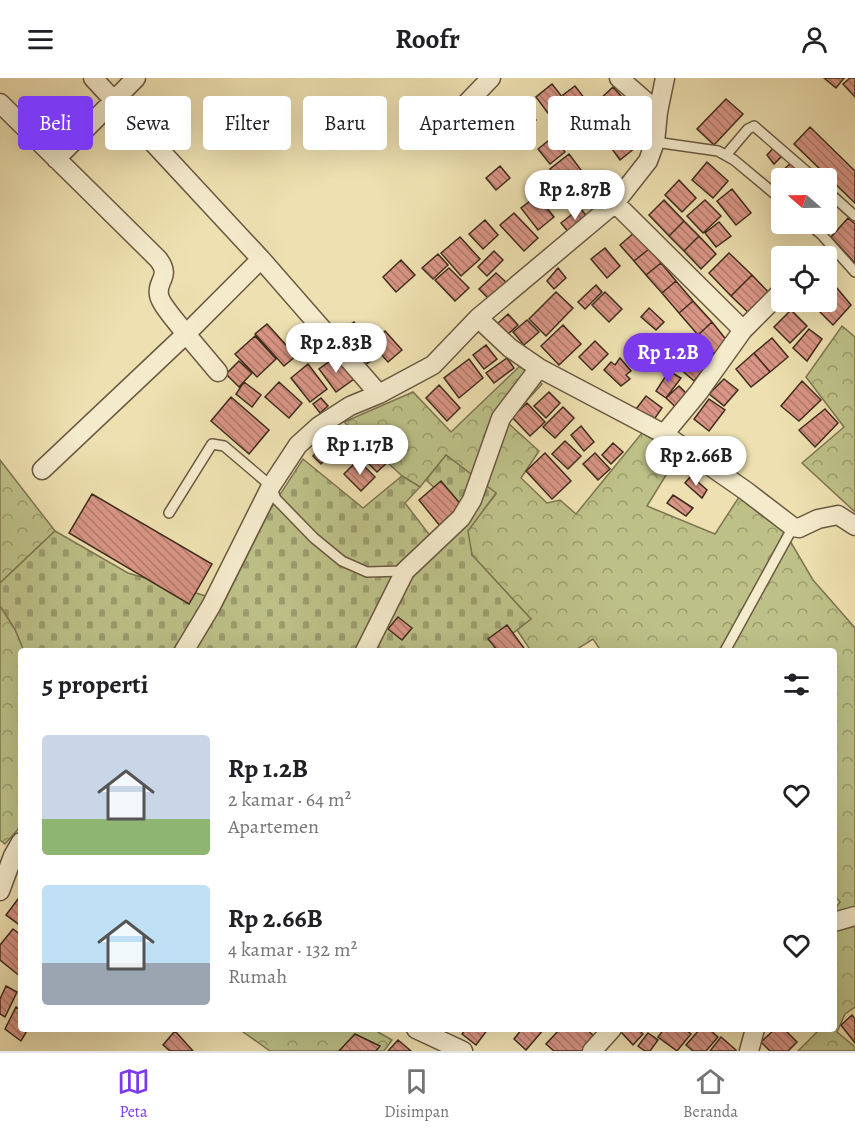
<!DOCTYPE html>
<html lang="id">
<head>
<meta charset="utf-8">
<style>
	:root { --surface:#fff; --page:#f6f6f6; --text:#202124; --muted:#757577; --line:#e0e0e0; --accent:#7c3aed }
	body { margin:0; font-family:Alegreya,serif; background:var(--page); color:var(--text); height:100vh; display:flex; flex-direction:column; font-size:22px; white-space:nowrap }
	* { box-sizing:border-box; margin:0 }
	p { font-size:20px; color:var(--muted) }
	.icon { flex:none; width:33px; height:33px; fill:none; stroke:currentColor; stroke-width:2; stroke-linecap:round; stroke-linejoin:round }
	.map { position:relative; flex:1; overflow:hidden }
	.panel { position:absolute; left:18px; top:570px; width:819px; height:384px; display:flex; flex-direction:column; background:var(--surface); border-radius:6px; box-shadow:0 6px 24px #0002 }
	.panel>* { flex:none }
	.guide { position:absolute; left:18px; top:18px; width:819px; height:54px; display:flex; gap:12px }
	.needle { width:39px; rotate:290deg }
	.controls { position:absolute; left:771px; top:90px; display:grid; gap:12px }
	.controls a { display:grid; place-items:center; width:66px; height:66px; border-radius:6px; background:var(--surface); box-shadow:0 6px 24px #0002; font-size:30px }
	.price { position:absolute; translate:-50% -51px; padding:0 14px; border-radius:21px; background:#fff; color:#222; font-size:20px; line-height:39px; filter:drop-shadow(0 2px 3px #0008) }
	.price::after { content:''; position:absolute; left:50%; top:36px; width:18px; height:14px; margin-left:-9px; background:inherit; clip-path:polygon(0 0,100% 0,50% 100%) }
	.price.active { background:var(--accent); color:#fff }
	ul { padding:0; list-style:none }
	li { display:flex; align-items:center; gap:18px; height:150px; padding:0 24px }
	li span { display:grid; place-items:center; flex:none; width:168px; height:120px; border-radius:6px; color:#555 }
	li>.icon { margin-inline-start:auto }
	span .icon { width:72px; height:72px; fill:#fffc; stroke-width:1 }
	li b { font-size:26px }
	h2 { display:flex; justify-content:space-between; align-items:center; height:72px; padding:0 24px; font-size:26px }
	.tag { padding:0 21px; border-radius:6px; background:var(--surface); box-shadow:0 6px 24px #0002; font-size:21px; line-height:54px }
	.tag.active { background:var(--accent); color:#fff }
	header { display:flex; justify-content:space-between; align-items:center; height:78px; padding:0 24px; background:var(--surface); font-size:27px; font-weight:700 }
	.tab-bar { display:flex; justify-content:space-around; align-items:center; height:84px; border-top:2px solid var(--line); background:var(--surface); font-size:16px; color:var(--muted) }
	.tab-bar a { display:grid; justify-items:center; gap:3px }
	.tab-bar .active { color:var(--accent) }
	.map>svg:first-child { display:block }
</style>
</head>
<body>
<header><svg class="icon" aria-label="menu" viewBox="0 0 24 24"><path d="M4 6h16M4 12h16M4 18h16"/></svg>Roofr<svg class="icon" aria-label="person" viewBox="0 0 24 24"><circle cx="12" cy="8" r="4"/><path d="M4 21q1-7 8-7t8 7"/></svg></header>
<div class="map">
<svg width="855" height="973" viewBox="0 0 855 973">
	<defs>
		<pattern id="forest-crowns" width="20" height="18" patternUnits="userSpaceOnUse" patternTransform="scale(1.5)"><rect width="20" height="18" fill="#bdc188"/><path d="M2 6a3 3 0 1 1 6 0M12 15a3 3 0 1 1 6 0" fill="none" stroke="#9b9d6f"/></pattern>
		<pattern id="cemetery-stones" width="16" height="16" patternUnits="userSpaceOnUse" patternTransform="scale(1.5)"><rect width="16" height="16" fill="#bdc188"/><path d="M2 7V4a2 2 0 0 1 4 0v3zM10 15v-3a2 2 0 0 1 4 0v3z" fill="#9b9d6f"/></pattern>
		<pattern id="building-back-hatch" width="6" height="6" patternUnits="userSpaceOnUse" patternTransform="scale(1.5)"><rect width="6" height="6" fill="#d99585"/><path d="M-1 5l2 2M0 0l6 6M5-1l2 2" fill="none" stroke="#b17a6c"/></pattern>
	</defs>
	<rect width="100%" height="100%" fill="#eee0b0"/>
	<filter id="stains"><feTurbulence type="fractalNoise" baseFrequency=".00333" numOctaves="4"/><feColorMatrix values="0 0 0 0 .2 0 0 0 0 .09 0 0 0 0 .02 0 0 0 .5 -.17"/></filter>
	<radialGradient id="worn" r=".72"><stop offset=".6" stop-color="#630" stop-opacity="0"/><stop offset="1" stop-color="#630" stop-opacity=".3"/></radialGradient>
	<!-- forest -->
	<path fill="url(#forest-crowns)" stroke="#7e7653" stroke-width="1.5" d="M842 248 855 259V434L802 385 844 349 806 299Z
		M520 288 542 306 507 344 539 373 521 400 547 425 560 422 576 436 642 355 679 376 647 428 715 456 739 419 786 456 813 502 855 550V929L845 936 837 954 855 969V973H798L820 951H834V833L840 824 834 817V573H601L593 561 574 573H531L517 552 531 541 472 477 467 453 496 416 446 377 420 409 402 398 344 344 413 314 451 354Z
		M0 382 55 453 0 505Z
		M0 528 15 551 24 573H21V748L5 766 0 762Z
		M239 951H373L392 962 384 973H270Z"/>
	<!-- cemetery -->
	<path fill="url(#cemetery-stones)" stroke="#7e7653" stroke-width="1.5" d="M446 377 496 415 468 453 472 477 531 541 490 573H195L221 530 270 432 303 381 363 430 402 398 420 409 405 425 431 459 460 434 426 402Z
		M55 453 128 495 206 518 202 530 172 573H24L15 551 0 528V505Z"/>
	<!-- building -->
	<path fill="url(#building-back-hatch)" stroke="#3f2c1e" stroke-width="1.5" d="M824 0H844L836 10Z
		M850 0H855V19L843 6Z
		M552 6 570 29 553 42 536 19Z
		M575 8 585 21 572 30 563 17Z
		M613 9 621 18 606 31 598 23Z
		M726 21 743 36 714 67 697 51Z
		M628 25 647 48 633 60 614 36Z
		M526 28 536 42 520 53 510 40Z
		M598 28 608 40 600 47 589 35Z
		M611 42 623 58 608 70 596 54Z
		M810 49 855 93V125L794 66Z
		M553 59 565 74 550 86 538 71Z
		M626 60 635 70 620 82 612 71Z
		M775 68 784 76 774 86 767 77Z
		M569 76 584 96 564 111 550 91Z
		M707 84 728 103 713 120 692 102Z
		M792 84 798 89 787 100 780 95Z
		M500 88 510 100 496 112 486 100Z
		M679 102 696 120 682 134 665 117Z
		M732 111 751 135 736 147 717 123Z
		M537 118 554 139 538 152 521 130Z
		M664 122 684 143 669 158 649 137Z
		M705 122 721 138 703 155 687 138Z
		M580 130 589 141 570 156 561 145Z
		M514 135 538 160 524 173 500 147Z
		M848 140 855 146V185L831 159Z
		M485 142 498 157 483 171 469 156Z
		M684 143 699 158 684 173 669 158Z
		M719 144 731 158 716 169 705 155Z
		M635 154 649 171 634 183 620 167Z
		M699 158 716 176 701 191 684 173Z
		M460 159 480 181 461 198 441 175Z
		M605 170 620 188 607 200 591 181Z
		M649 171 661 185 646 197 634 183Z
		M494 173 503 182 487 198 478 189Z
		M729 175 752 197 731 218 709 195Z
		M438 176 448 187 433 201 422 190Z
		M401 182 415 197 396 214 383 199Z
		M661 185 676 203 662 215 646 197Z
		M449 190 469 210 455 223 435 202Z
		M558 190 566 200 554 211 547 203Z
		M496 195 507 205 490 222 479 211Z
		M752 197 773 219 753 239 731 218Z
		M826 197 851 227 833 247 810 224H826Z
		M676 203 693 223 679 235 662 215Z
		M596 207 602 214 585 231 578 224Z
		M556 214 573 230 546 258 529 241Z
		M605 214 622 231 609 244 592 227Z
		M693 223 712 244 698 257 679 235Z
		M649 230 664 244 656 252 641 239Z
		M791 232 807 248 790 265 774 249Z
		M508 236 518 247 506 258 496 247Z
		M527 242 539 254 524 267 513 254Z
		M354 244 365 263 348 273 337 255Z
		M712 244 728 264 714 276 698 257Z
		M267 246 296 278 284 288 255 256Z
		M563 247 581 266 559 287 541 268Z
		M809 251 822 261 807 283 793 270Z
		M385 253 402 272 388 284 371 265Z
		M255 258 276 281 257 299 235 276Z
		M668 258 679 269 662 287 651 276Z
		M772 260 788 279 770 294 754 275Z
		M595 263 608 276 592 292 579 279Z
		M486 267 497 281 484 291 473 277Z
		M634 268 651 280 642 292 626 281Z
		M363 270 371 283 360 290 351 277Z
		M754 275 770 294 751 309 736 291Z
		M692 276 706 289 694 303 679 290Z
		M337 278 354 301 336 314 319 291Z
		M507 280 514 290 494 305 486 295Z
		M620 280 631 293 626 297 630 301 621 308 604 292 611 284 615 287Z
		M469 281 483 300 459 320 444 300Z
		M239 283 252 295 239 309 226 296Z
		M308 286 327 311 310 324 291 300Z
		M669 293 681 300 666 320 656 313Z
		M724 301 738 312 724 328 709 316Z
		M802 303 821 322 799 343 781 328Z
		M244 304 261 317 252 329 236 316Z
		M279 304 302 325 289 340 265 319Z
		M439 307 460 330 447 343 426 320Z
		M679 308 692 321 680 333 666 320Z
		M549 314 560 325 546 340 534 328Z
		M646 318 662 330 653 343 636 331Z
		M231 319 269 352 249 376 211 343Z
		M321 320 328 328 320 335 313 326Z
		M709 321 725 332 709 353 694 341Z
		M527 325 545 344 530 358 512 339Z
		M563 329 574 340 555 360 543 349Z
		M825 331 838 345 815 369 799 352Z
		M581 348 594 364 584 373 571 357Z
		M355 352 372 369 361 380 344 363Z
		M565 363 581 378 568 391 552 376Z
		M325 365 333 373 321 386 313 378Z
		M380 365 393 379 377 394 364 381Z
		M613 365 623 374 611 386 602 377Z
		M545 375 571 403 552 421 526 393Z
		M595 375 610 391 598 402 583 386Z
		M358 382 375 399 361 413 344 396Z
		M691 398 707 412 702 420 685 405Z
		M441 403 463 429 440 448 419 422Z
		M92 416 212 486 189 526 69 455Z
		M673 417 693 430 686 438 667 425Z
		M398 539 412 550 402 562 388 551Z
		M507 547 526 573H498L488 561Z
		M21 817V848L6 837Z
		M13 851 21 857V899L0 882V867Z
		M6 908 17 914 5 939 0 936V921Z
		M16 929 21 932V951H28L21 963 5 951Z
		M852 937 855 941V965L841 947Z
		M466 951H488L476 967 462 956Z
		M522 951H544L526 972 514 961Z
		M560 951H586L596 960 585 973H554L546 966Z
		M624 951H638L643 956 633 967 621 954Z
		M664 951H684L691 956 677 973 658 959Z
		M700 951H709L718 959 706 973H693L686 967Z
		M775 951H784L797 964 788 973H770L761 964Z
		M175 953 193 973H170L163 967Z
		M648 955 658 962 650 973H645L638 968Z
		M355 956 380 968 376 973H339Z
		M721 959 736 972V973H710Z
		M398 962 411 973H388Z"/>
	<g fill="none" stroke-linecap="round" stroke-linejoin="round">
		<!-- service casing -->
		<g stroke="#6b5942" stroke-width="12">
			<path id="service" d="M655 64 718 73 734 82 782 122
				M726 77 748 51 754 48 814 100
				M826 112 855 138
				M808 146 821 156 855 194
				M169 435 212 366 224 368 271 408 276 421 314 460 342 483 367 494 404 493
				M725 573 793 449"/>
		</g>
		<!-- minor casing -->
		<g stroke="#6b5942" stroke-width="21">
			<path id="minor" d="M93 0 261 181
				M619 0 658 34
				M0 25 158 181C172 199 156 202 159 217 160 226 180 248 186 256L42 392
				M435 58 491 0
				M56 81 136 0
				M615 125 743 252
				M478 240 510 270 539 290 664 356 746 413 793 449 799 450 818 441 838 437 855 448
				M218 294 186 256 261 181 379 316
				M664 356 698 315 743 252 779 216
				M184 573 211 528 271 408 298 367 319 348 350 328 379 316 433 287 478 240 615 125 648 83 655 64 658 34 665 0
				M365 573 405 493 461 440 472 422 501 340 539 290
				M0 813 13 778 21 764
				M834 844 855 838
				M416 951 463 973
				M592 973 612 951
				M749 973 755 951"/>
		</g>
		<!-- service -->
		<use href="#service" stroke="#f4ebcc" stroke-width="9"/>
		<!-- minor -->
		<use href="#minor" stroke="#f4ebcc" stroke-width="18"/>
	</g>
	<rect width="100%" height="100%" filter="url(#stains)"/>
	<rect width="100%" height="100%" fill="url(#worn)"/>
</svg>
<div class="controls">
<a><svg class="needle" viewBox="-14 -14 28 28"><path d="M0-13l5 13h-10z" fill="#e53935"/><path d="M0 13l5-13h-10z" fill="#757577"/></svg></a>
<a><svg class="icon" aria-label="locate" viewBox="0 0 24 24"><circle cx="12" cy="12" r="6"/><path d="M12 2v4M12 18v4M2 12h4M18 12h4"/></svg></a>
</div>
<b class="price" style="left:575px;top:143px">Rp 2.87B</b>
<b class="price" style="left:336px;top:296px">Rp 2.83B</b>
<b class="price active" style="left:668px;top:306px">Rp 1.2B</b>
<b class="price" style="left:360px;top:398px">Rp 1.17B</b>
<b class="price" style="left:696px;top:409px">Rp 2.66B</b>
<div class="guide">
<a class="tag active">Beli</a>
<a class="tag">Sewa</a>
<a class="tag">Filter</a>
<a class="tag">Baru</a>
<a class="tag">Apartemen</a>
<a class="tag">Rumah</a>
</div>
<section class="panel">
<h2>5 properti<svg class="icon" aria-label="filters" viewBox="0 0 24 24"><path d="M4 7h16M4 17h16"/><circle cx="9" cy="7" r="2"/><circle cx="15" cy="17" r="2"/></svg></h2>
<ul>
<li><span style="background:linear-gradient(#c9d6e8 70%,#8fb573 0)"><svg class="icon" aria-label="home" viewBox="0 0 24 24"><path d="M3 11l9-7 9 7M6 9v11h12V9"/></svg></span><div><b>Rp 1.2B</b><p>2 kamar · 64 m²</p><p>Apartemen</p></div><svg class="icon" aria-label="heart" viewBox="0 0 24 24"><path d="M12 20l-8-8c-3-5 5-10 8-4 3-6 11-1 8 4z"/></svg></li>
<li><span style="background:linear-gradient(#bfe0f5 65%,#9aa5b1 0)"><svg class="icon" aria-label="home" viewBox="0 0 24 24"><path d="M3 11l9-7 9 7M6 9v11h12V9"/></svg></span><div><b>Rp 2.66B</b><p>4 kamar · 132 m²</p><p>Rumah</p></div><svg class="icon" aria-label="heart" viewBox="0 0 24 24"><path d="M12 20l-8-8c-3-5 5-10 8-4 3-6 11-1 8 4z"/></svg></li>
</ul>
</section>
</div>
<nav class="tab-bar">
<a class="active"><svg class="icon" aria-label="map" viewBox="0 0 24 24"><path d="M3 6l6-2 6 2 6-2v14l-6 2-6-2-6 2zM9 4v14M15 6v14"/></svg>Peta</a>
<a><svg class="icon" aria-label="saved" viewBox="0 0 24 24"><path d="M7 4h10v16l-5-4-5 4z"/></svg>Disimpan</a>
<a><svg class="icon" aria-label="home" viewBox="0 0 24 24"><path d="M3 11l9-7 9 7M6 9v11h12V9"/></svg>Beranda</a>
</nav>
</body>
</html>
